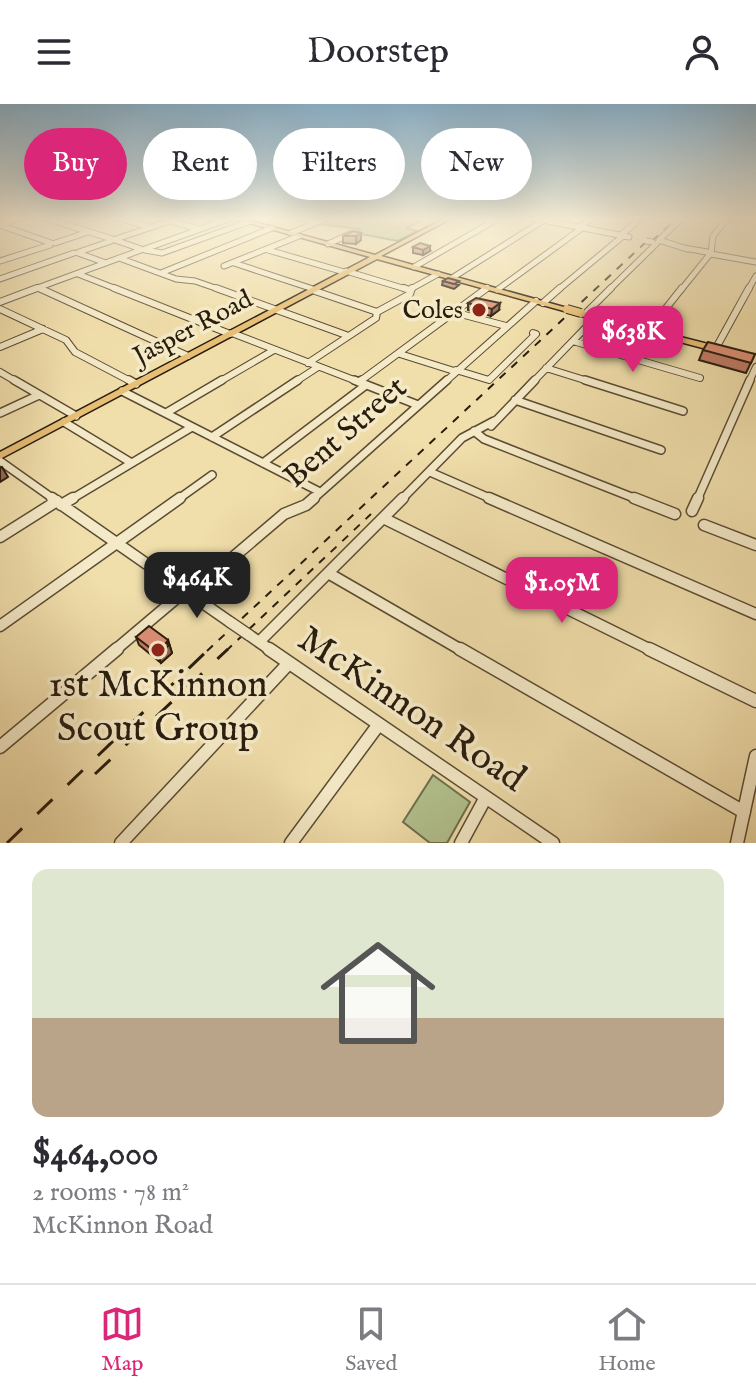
<!DOCTYPE html>
<html lang="en">
<head>
<meta charset="utf-8">
<style>
	:root { --surface:#fff; --page:#f2f2f3; --text:#2b2b33; --muted:#7c7c81; --line:#e1e1e2; --accent:#db2777 }
	body { margin:0; font-family:"IM FELL English",serif; background:var(--page); color:var(--text); height:100vh; display:flex; flex-direction:column; font-size:30px; white-space:nowrap }
	* { box-sizing:border-box; margin:0 }
	p { font-size:26px; color:var(--muted) }
	.icon { flex:none; width:44px; height:44px; fill:none; stroke:currentColor; stroke-width:2; stroke-linecap:round; stroke-linejoin:round }
	.map { position:relative; height:739px; overflow:hidden }
	.details { display:flex; flex-direction:column; background:var(--surface); flex:1 }
	.details>* { flex:none }
	.banner { position:absolute; left:24px; top:24px; width:708px; height:72px; display:flex; gap:16px }
	.price { position:absolute; translate:-50% -68px; padding:0 18px; border-radius:16px; background:var(--accent); color:#fff; font-size:26px; line-height:52px; filter:drop-shadow(0 2px 4px #0008) }
	.price::after { content:''; position:absolute; left:50%; top:48px; width:24px; height:18px; margin-left:-12px; background:inherit; clip-path:polygon(0 0,100% 0,50% 100%) }
	.price.on { background:#222; color:#fff }
	ul { padding:0; list-style:none }
	li { display:grid; align-content:center; gap:16px; height:424px; padding:0 32px }
	li span { display:grid; place-items:center; height:248px; border-radius:16px; color:#555 }
	li>.icon { margin-inline-start:auto }
	span .icon { width:144px; height:144px; fill:#fffc; stroke-width:1 }
	li b { font-size:34px }
	.tag { padding:0 28px; border-radius:36px; background:var(--surface); box-shadow:0 8px 32px #0002; font-size:28px; line-height:72px }
	.tag.on { background:var(--accent); color:#fff }
	header { display:flex; justify-content:space-between; align-items:center; height:104px; padding:0 32px; background:var(--surface); font-size:36px; font-weight:600 }
	.tab-bar { display:flex; justify-content:space-around; align-items:center; height:112px; border-top:2px solid var(--line); background:var(--surface); font-size:22px; color:var(--muted) }
	.tab-bar a { display:grid; justify-items:center; gap:4px }
	.tab-bar .on { color:var(--accent) }
	.map>svg:first-child { display:block }
</style>
</head>
<body>
<header><svg class="icon" aria-label="menu" viewBox="0 0 24 24"><path d="M4 6h16M4 12h16M4 18h16"/></svg>Doorstep<svg class="icon" aria-label="person" viewBox="0 0 24 24"><circle cx="12" cy="8" r="4"/><path d="M4 21q1-7 8-7t8 7"/></svg></header>
<div class="map">
<svg width="756" height="739" viewBox="0 0 756 739">
	<rect width="100%" height="100%" fill="#f0deab"/>
	<filter id="stains"><feTurbulence type="fractalNoise" baseFrequency=".0025" numOctaves="4"/><feColorMatrix values="0 0 0 0 .2 0 0 0 0 .09 0 0 0 0 .02 0 0 0 .5 -.17"/></filter>
	<radialGradient id="worn" r=".72"><stop offset=".6" stop-color="#630" stop-opacity="0"/><stop offset="1" stop-color="#630" stop-opacity=".3"/></radialGradient>
	<!-- green -->
	<path fill="#b2c28e" stroke="#6d6f4e" stroke-width="2" d="M332 114H422L425 115 407 124 417 127 398 137 355 129 360 125 318 120Z
		M433 671 470 698 447 739H430L403 718Z"/>
	<g fill="none" stroke-linecap="round" stroke-linejoin="round">
		<!-- minor-far4 casing -->
		<g stroke="#5a4c34" stroke-width="7">
			<path id="minor-far4" d="M45 114 112 135
				M118 114 150 123
				M161 114 198 125
				M300 114 317 118
				M533 114 629 133
				M682 114 659 136 687 145
				M0 120 22 114
				M0 121 51 139
				M580 123 593 114
				M291 129 328 114
				M621 131 641 114
				M116 135 170 117
				M115 136 141 145
				M55 139 88 128
				M328 140 350 130
				M684 144 707 148
				M145 145 231 114
				M145 146 162 149 248 118
				M268 146 344 168
				M79 148 111 137
				M78 149 106 159
				M711 149 713 132 728 114
				M711 150 756 158
				M119 154 176 175 195 177 221 186
				M0 157 50 141
				M234 159 313 185
				M224 162 299 132
				M414 163 499 114
				M346 167 409 186
				M161 169 272 124
				M78 170 119 186
				M452 174 544 116
				M0 175 74 149
				M38 184 43 186
				M32 186 141 146
				M409 186 438 170
				M484 186 487 184
				M497 186 582 124
				M558 186 623 132
				M609 186 657 139
				M681 186 710 150
				M748 186 756 172"/>
		</g>
		<!-- minor-far3 casing -->
		<g stroke="#5a4c34" stroke-width="8">
			<path id="minor-far3" d="M39 184 188 252
				M114 184 230 230
				M216 184 346 231
				M404 184 409 186
				M312 186 377 208
				M0 198 37 184
				M543 199 560 184
				M0 205 66 236 75 248 132 278
				M457 209 506 222
				M585 210 611 184
				M648 227 682 184
				M232 229 359 278
				M573 237 700 274
				M0 243 43 225
				M716 244 749 184
				M400 250 454 267
				M308 259 376 214 377 208 410 190 412 184
				M546 264 591 278
				M456 266 489 276 536 230 533 229
				M0 268 17 278
				M219 278 274 246
				M295 278 318 263
				M359 278 487 184
				M445 278 536 197
				M533 278 596 213
				M749 278 756 263"/>
		</g>
		<!-- minor-far2 casing -->
		<g stroke="#5a4c34" stroke-width="10">
			<path id="minor-far2" d="M14 276 76 312
				M129 276 136 280
				M354 276 418 301
				M585 276 683 307
				M359 278 362 276
				M122 287 320 388
				M515 296 661 346
				M0 309 39 291
				M166 309 222 276
				M64 318 130 358
				M491 322 535 276
				M474 327 484 335 639 396
				M212 333 298 276
				M0 357 55 396
				M263 359 366 281
				M430 368 494 396
				M70 396 192 323
				M177 396 212 371
				M312 396 447 276
				M401 396 462 334 494 317
				M697 396 750 276"/>
		</g>
		<!-- minor-far1 casing -->
		<g stroke="#5a4c34" stroke-width="13">
			<path id="minor-far1" d="M52 394 230 518
				M489 394 756 510
				M634 394 675 410
				M61 401 73 394
				M692 407 698 394
				M383 414 653 547
				M704 421 756 441
				M0 433 57 397
				M328 469 463 547
				M190 490 284 410 306 401 314 394
				M0 522 180 394
				M249 531 272 547
				M259 538 403 394
				M114 547 185 487"/>
		</g>
		<!-- minor casing -->
		<g stroke="#5a4c34" stroke-width="15">
			<path id="minor" d="M269 545 553 739
				M460 545 744 708
				M649 545 756 597
				M0 643 117 545
				M121 739 289 559
				M291 739 379 620
				M461 739 486 693
				M737 739 756 652"/>
		</g>
		<!-- major casing -->
		<g stroke="#281c0d" stroke-width="3">
			<path id="major" d="M231 114H240L375 151 445 114H452L381 152 571 205 564 207 377 155 0 355V348L370 153Z
				M578 207 720 243 721 245 717 247H714L578 211Z"/>
		</g>
		<!-- minor-far4 -->
		<use href="#minor-far4" stroke="#f5eac8" stroke-width="5"/>
		<!-- minor-far3 -->
		<use href="#minor-far3" stroke="#f5eac8" stroke-width="6"/>
		<!-- minor-far2 -->
		<use href="#minor-far2" stroke="#f5eac8" stroke-width="7"/>
		<!-- minor-far1 -->
		<use href="#minor-far1" stroke="#f5eac8" stroke-width="10"/>
		<!-- minor -->
		<use href="#minor" stroke="#f5eac8" stroke-width="12"/>
		<!-- major -->
		<use href="#major" fill="#e8bf76" fill-rule="evenodd"/>
		<!-- rail-far1 -->
		<path stroke="#281c0d" stroke-width="2" stroke-dasharray="8 8" stroke-linecap="butt" d="M652 137 677 114
			M207 547 646 138
			M226 547 371 410"/>
		<!-- rail -->
		<path stroke="#281c0d" stroke-width="3" stroke-dasharray="21 21" stroke-linecap="butt" d="M95 670 228 545
			M7 739 209 545"/>
		<!-- minor-bridge-far1 casing -->
		<g stroke="#5a4c34" stroke-width="7" stroke-linecap="butt">
			<path id="minor-bridge-far1" d="M646 137 652 138"/>
		</g>
		<!-- minor-bridge casing -->
		<g stroke="#5a4c34" stroke-width="13" stroke-linecap="butt">
			<path id="minor-bridge" d="M230 518 249 531"/>
		</g>
		<!-- major-bridge casing -->
		<g stroke="#281c0d" stroke-width="10" stroke-linecap="butt">
			<path id="major-bridge" d="M567 205 581 209"/>
		</g>
		<!-- minor-bridge-far1 -->
		<use href="#minor-bridge-far1" stroke="#f5eac8" stroke-width="5"/>
		<!-- minor-bridge -->
		<use href="#minor-bridge" stroke="#f5eac8" stroke-width="10"/>
		<!-- major-bridge -->
		<use href="#major-bridge" stroke="#e8bf76" stroke-width="8"/>
	</g>
	<!-- wall -->
	<path fill="#be7b65" stroke="#281c0d" stroke-width="2" d="M361 129V136L356 140 343 139V132Z
		M413 143 430 147 423 151 413 149Z
		M443 177 459 181 454 185 442 181Z
		M468 199 499 206 491 212 468 206Z
		M703 246 755 250 746 269 699 256Z
		M136 533 168 536 172 549 161 559 139 541Z"/>
	<!-- shaded-wall -->
	<path fill="#9b6452" stroke="#281c0d" stroke-width="2" d="M361 129V136L356 140V132Z
		M430 142V147L423 151V146Z
		M500 199 499 206 491 212 492 205Z
		M2 363 8 373 0 378V364Z
		M168 536 172 549 161 559 158 550Z"/>
	<!-- building -->
	<path fill="#dd8f75" stroke="#281c0d" stroke-width="2" d="M353 127 361 129 356 132H343Z
		M420 139 430 142 423 146 413 143Z
		M448 174 459 177 454 180 443 177Z
		M476 194 500 199 492 205 468 199Z
		M708 238 755 250 751 259 703 246Z
		M149 522 168 536 166 539 169 541 158 550 136 533Z"/>
	<!-- sky -->
	<linearGradient id="sky" x2="0" y2="1"><stop stop-color="#8ab6d3"/><stop offset="0.53" stop-color="#f8f0d9"/><stop offset="1" stop-color="#f8f0d9" stop-opacity="0"/></linearGradient>
	<rect width="756" height="217" fill="url(#sky)"/>
	<!-- markers -->
	<g fill="#8f2418" stroke="#f5eac8" stroke-width="3">
		<circle cx="479" cy="206" r="8"/>
		<circle cx="158" cy="546" r="8"/>
	</g>
	<g text-anchor="middle" dominant-baseline="central" stroke-width="7" stroke-linejoin="round" paint-order="stroke">
		<!-- far-poi labels -->
		<g font-size="26" fill="#281c0d" stroke="#f5eac8" text-anchor="end">
			<text x="463" y="206">Coles</text>
		</g>
		<!-- far-street labels -->
		<g font-size="26" fill="#281c0d" stroke="#f5eac8">
			<text transform="translate(193 224) rotate(-28)">Jasper Road</text>
		</g>
		<!-- street labels -->
		<g font-size="32" fill="#281c0d" stroke="#f5eac8">
			<text transform="translate(346 329) rotate(-41)">Bent Street</text>
		</g>
		<!-- near-poi labels -->
		<g font-size="38" fill="#281c0d" stroke="#f5eac8">
			<text x="158" y="582">1st McKinnon<tspan x="158" dy="44">Scout Group</tspan></text>
		</g>
		<!-- near-street labels -->
		<g font-size="38" fill="#281c0d" stroke="#f5eac8">
			<text transform="translate(411 606) rotate(34)">McKinnon Road</text>
		</g>
	</g>
	<rect width="100%" height="100%" filter="url(#stains)"/>
	<rect width="100%" height="100%" fill="url(#worn)"/>
</svg>
<b class="price" style="left:633px;top:270px">$638K</b>
<b class="price on" style="left:197px;top:516px">$464K</b>
<b class="price" style="left:562px;top:521px">$1.05M</b>
<div class="banner">
<a class="tag on">Buy</a>
<a class="tag">Rent</a>
<a class="tag">Filters</a>
<a class="tag">New</a>
</div>
</div>
<section class="details">
<ul>
<li><span style="background:linear-gradient(#dfe7d0 60%,#b9a48a 0)"><svg class="icon" aria-label="home" viewBox="0 0 24 24"><path d="M3 11l9-7 9 7M6 9v11h12V9"/></svg></span><div><b>$464,000</b><p>2 rooms · 78 m²</p><p>McKinnon Road</p></div></li>
</ul>
</section>
<nav class="tab-bar">
<a class="on"><svg class="icon" aria-label="map" viewBox="0 0 24 24"><path d="M3 6l6-2 6 2 6-2v14l-6 2-6-2-6 2zM9 4v14M15 6v14"/></svg>Map</a>
<a><svg class="icon" aria-label="saved" viewBox="0 0 24 24"><path d="M7 4h10v16l-5-4-5 4z"/></svg>Saved</a>
<a><svg class="icon" aria-label="home" viewBox="0 0 24 24"><path d="M3 11l9-7 9 7M6 9v11h12V9"/></svg>Home</a>
</nav>
</body>
</html>
